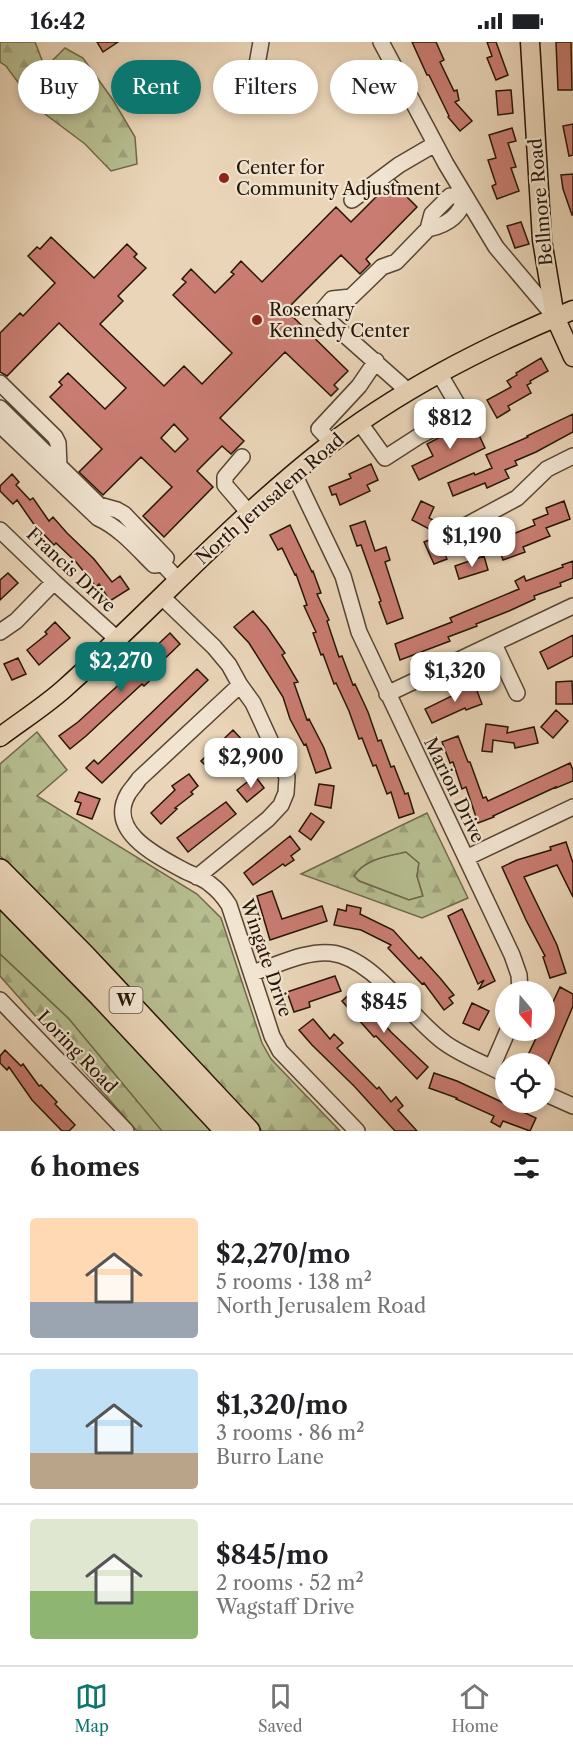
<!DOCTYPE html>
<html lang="en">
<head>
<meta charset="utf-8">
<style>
	:root { --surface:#fff; --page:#f2f2f2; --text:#202124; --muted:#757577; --line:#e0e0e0; --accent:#0f766e }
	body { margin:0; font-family:"Libre Caslon Text",serif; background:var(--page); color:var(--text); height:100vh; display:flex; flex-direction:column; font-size:22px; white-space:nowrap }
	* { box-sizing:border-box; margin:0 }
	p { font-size:20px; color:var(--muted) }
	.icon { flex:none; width:33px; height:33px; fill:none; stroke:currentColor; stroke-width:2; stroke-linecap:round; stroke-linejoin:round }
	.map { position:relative; height:1089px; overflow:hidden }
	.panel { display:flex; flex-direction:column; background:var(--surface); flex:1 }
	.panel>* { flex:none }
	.hud { position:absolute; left:18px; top:18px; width:537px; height:54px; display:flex; gap:12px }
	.needle { width:39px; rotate:161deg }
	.tools { position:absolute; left:495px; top:939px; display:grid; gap:12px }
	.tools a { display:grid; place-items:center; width:60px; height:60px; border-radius:50%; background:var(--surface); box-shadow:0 3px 9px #0003; font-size:30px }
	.price { position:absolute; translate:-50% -51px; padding:0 14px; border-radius:12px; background:#fff; color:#222; font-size:20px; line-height:39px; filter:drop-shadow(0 2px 3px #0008) }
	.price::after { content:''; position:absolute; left:50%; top:36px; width:18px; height:14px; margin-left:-9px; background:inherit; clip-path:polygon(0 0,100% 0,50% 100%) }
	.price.selected { background:var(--accent); color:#fff }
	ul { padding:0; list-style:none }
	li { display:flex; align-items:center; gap:18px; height:150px; padding:0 30px }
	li+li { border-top:2px solid var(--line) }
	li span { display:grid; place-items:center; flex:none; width:168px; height:120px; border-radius:6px; color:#555 }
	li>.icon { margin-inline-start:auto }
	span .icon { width:72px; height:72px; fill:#fffc; stroke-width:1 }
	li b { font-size:26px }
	h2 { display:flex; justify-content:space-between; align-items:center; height:72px; padding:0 30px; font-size:26px }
	.chip { padding:0 21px; border-radius:27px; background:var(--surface); box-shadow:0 3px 9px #0003; font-size:21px; line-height:54px }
	.chip.selected { background:var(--accent); color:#fff }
	.status { display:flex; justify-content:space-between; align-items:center; height:42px; padding:0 30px; background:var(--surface); direction:ltr }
	.status svg { height:16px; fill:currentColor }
	.menu { display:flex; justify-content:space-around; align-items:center; height:84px; border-top:2px solid var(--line); background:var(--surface); font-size:16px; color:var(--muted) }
	.menu a { display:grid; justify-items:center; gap:3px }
	.menu .selected { color:var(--accent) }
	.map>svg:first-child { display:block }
</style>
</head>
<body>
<div class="status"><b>16:42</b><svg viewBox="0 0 49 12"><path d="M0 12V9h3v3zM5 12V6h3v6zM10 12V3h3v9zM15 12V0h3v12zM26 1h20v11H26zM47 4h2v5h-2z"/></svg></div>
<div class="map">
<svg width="573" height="1089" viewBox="0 0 573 1089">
	<defs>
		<pattern id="forest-firs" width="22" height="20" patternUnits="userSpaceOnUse" patternTransform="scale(1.5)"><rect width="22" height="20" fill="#b6bd8f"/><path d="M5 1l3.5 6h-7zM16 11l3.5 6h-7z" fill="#9ca27a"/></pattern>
	</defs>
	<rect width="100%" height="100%" fill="#ead5b8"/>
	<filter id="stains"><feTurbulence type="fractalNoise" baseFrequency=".00333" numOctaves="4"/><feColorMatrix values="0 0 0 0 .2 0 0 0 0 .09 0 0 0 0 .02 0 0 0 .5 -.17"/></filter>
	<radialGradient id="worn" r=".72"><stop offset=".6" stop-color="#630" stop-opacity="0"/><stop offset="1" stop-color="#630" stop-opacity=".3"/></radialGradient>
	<!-- green -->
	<path fill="#b6bd8f" stroke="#6e694a" stroke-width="1.5" d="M406 810 419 821 417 834 423 854 409 858 359 839 354 834C365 817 388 814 406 810Z
		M0 864 167 1039 212 1089H162L152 1080 69 977 0 912Z"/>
	<!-- forest -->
	<path fill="url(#forest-firs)" stroke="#6e694a" stroke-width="1.5" fill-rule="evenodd" d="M0 0H35L45 26 65 6 83 16 113 58 135 95 137 122 111 129 85 102 37 66 6 24 0 20Z
		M37 690 67 728 37 754 197 852 221 876 262 1001 271 1017 340 1089H262L112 926 0 814V722Z
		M427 771 468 856 422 876 301 832ZM406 810 419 821 417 834 423 854 409 858 359 839 354 834C364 817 388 814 406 810Z
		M0 912 69 977 162 1089H137L0 934Z"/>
	<!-- building -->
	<path fill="#c97c71" stroke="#261506" stroke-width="1.5" fill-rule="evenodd" d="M97 0H118L103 10Z
		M412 0H436L444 18 440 20 454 49 457 48 459 58 455 60 472 79 460 89 448 75 449 74 429 33H427Z
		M487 0H496L508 33 496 38 487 16 492 14Z
		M556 0H571L572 48H558Z
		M511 48 513 71 498 73 496 49Z
		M573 82V113L569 114 563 84Z
		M512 86 516 99 508 101 516 125 511 126 519 149 497 157 492 144 496 142 488 118 496 116 489 93Z
		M573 132V173H572L563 147 561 133Z
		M395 138 408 150 405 153 417 165 366 217 370 222 360 232 341 213 286 268 348 329 334 343 338 347 331 354 285 310 220 376 244 399 231 412 222 404 197 429 213 445 164 495 143 474 172 445 141 415 103 453 79 430 102 407 50 355 62 343 59 340 68 331 105 367 126 346 59 281 7 334 0 330V291L20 271 23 274 55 241 28 214 37 205 40 207 51 195 94 236 127 202 137 212 134 215 146 226 118 254 123 259 100 282 164 344 184 324 202 342 232 311 173 253 186 240 182 237 191 227 215 251 234 232 231 230 241 219 262 240 336 165 351 180 385 146ZM174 382 188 397 175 410 161 396Z
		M521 180 529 202 515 206 507 184Z
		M541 316 548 329 530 339 531 341 527 343 531 351 508 364 510 368 497 376 487 358 511 345 507 339 517 333 516 331Z
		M573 372V390L536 410 515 419 517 423 505 428 509 436 487 446 485 441 453 454 448 441 474 431 475 433 492 426 486 413 528 395 527 394Z
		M472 378 485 406 419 438 412 424 433 414 427 402Z
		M371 422 378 438 367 443 370 449 340 463 336 452 332 453 329 445 351 436 349 432Z
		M12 432 19 440 16 443 30 458 33 456 49 479 53 475 67 491 94 517 112 540 120 534 129 547 110 559 99 542 96 545 76 520 56 501 54 503 33 481 17 458 13 462 0 449V444Z
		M421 459 434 465 429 476 435 479 431 488 412 478Z
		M564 459 570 477 546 486 550 494 523 505 525 510 503 518 498 504 508 500 506 495 535 483 533 478 548 472 546 466Z
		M365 479 375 509 386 505 390 518 385 520 403 576 387 582 379 560 381 559 361 503 357 504 350 484Z
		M290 483 312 530 313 529 321 551 317 552 329 578 327 579 339 615 342 614 353 643 355 642 368 670 378 699 381 698 391 725 394 724 405 752 408 751 414 771 399 776 391 750 387 752 376 723 373 724 362 696 359 697 349 669 336 641 334 642 323 612 321 613 313 591 316 590 304 564 307 563 296 532 295 533 282 506 278 508 270 493Z
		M437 495 447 517 434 522 424 500Z
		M484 514 488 528 459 537 455 524Z
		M573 519V536L560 541 561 544 534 554 535 557 509 569 476 582 477 584 448 595 450 599 400 618 395 602 452 580 450 576 519 547 515 539 524 534 526 539 563 525 562 523Z
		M8 531 18 541 0 558V538Z
		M253 569 267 585 285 611 282 613 298 640 294 641 307 678 309 677 324 706 331 726 316 731 306 702 304 703 290 677 283 655 249 601 234 585Z
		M55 580 70 596 39 623 27 608 47 592 45 590Z
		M170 591 180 602 155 626 159 630 144 644 142 642 86 694 70 707 59 694 78 680 125 637 153 611 151 609Z
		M573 593V614L548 627 540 610Z
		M18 616 26 632 12 638 4 622Z
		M197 627 208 638 102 741 86 726 94 718 98 722Z
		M572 639 573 662H556V640Z
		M474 641 482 662 466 668 465 666 432 681 425 667 454 653 452 648Z
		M556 668 568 679 553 696 541 685Z
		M486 682 508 685 507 691 534 685 538 701 515 706 514 701 493 698 492 710 482 709Z
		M233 688 244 700 212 730 201 719Z
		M458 694 468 720H470L483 756 486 755 488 759 570 721 573 728V739L556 746V745L493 774 494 775 478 781 466 745 462 747 453 720 450 721 442 700Z
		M189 732 198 744 191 750 193 752 175 766 177 767 161 782 151 771 175 748 172 744Z
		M255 734 264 746 247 760 237 748Z
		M319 742 334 744 331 766 315 763Z
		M79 750 100 757 92 777 77 772 81 761 75 759Z
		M226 760 236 772 188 810 177 796Z
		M311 771 324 780 311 798 299 789Z
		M290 794 300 807 291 814 294 818 285 824 283 822 253 843 244 831Z
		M566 800 573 821V855L557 823 524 835 557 903 566 931 550 936 543 915 545 914 526 878 502 825 517 818 551 808 550 805Z
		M272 849 282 877 322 864 327 879 270 898 257 854Z
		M347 863 361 866 360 872 393 888 419 917 421 915 440 936 454 953 449 956 453 961 444 968 424 941 422 942 388 906 391 903 361 888 334 883 338 867 346 869Z
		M462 867 495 939 479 947 484 938 478 942 448 874Z
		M335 934 341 949 309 960 310 965 294 970 287 950Z
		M560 945 573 952V964L548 1023 528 1013 540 988H544V979Z
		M354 948 391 990 428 1025 417 1037 376 994 374 995 342 959Z
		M472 961 489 969 479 988 463 981Z
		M313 977 330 997 334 992 343 1001 337 1006 377 1047 379 1045 391 1060 396 1055 403 1064 398 1068 417 1089H395L354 1044 312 1003 299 988Z
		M5 1008 21 1024 23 1022 39 1044 41 1043 57 1060 55 1062 75 1083 69 1089H62L32 1058 9 1025 7 1028 0 1021V1014Z
		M434 1031 457 1039 536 1076 530 1089 503 1079 500 1085 491 1080 494 1074 456 1057 457 1056 429 1046Z"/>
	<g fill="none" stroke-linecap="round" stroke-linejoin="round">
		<!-- minor casing -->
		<g stroke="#574532" stroke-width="18">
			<path id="minor" d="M381 0 446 122 496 205 555 275
				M235 62 248 52 253 45 261 0
				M450 154H465C461 174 447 183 428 187L432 172Z
				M352 158 399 123 435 102
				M0 341 55 395 58 401 59 424
				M408 349 320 271 332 257 351 255 382 225 396 220 428 187
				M0 366 99 463 117 468 124 472 166 516 163 522 178 538
				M360 381 385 416 419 394 463 372 439 331
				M0 383 98 476C120 486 137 506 154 523L163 522
				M332 401 319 387 359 344 376 319
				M242 415 225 435V443L249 471
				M294 432 343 534 359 590 512 913 519 933 520 950
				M465 484 517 456 547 427 573 414
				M0 488 54 540 116 596
				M161 554 214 605 229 623 240 643 253 661 287 735 286 751 281 763 268 777 197 835
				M0 590 16 579 54 540
				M494 602 517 651
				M240 643 139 737C136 742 131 747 128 752 106 790 159 815 185 829 193 833 203 836 210 842 218 848 224 855 229 863L272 994 280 1009 357 1089
				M387 652 573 564
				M466 816 573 765
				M252 931C276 924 306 908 331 911 374 916 410 976 445 1001 463 1014 486 1022 506 1033
				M0 958 126 1089
				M492 1025 508 988
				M544 1051 573 1064"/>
		</g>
		<!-- major casing -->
		<g stroke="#261506" stroke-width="21">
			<path id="major" d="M530 0 542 198 555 275 573 315
				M0 695C21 679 45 664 65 646 151 569 230 481 321 409 397 349 484 305 573 268"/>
		</g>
		<!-- highway casing -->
		<g stroke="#261506" stroke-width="24">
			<path id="highway" d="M0 828 85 914 249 1089
				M0 852 100 954 226 1089"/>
		</g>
		<!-- minor -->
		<use href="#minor" stroke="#f1e4d1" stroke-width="15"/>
		<!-- major -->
		<use href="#major" stroke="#ead5b8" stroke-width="18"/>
		<!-- highway -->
		<use href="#highway" stroke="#ead5b8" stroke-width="21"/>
	</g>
	<!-- markers -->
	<g fill="#8f2418" stroke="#f1e4d1" stroke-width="2">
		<circle cx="224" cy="136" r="6"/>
		<circle cx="257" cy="278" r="6"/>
	</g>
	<g text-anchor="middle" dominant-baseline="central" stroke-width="4.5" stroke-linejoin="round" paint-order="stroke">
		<!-- shield labels -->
		<rect fill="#f1e4d1" stroke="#635343" stroke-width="1.5" x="109.5" y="945" width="33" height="26" rx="4.5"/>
		<g font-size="16" font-weight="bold" fill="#261506">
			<text x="126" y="958">W</text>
		</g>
		<!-- poi labels -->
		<g font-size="18" fill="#261506" stroke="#f1e4d1" text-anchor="start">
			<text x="236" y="126">Center for<tspan x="236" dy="21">Community Adjustment</tspan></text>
			<text x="269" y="268">Rosemary<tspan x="269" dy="21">Kennedy Center</tspan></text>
		</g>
		<!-- street labels -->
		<g font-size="18" fill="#261506" stroke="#f1e4d1">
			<text transform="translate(541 160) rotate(-95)">Bellmore Road</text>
			<text transform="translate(270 457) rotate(-41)">North Jerusalem Road</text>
			<text transform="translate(71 528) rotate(43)">Francis Drive</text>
			<text transform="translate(454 748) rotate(64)">Marion Drive</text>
			<text transform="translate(266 916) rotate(71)">Wingate Drive</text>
			<text transform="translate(77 1010) rotate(46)">Loring Road</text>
		</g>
	</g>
	<rect width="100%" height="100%" filter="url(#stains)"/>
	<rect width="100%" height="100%" fill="url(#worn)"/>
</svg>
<div class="tools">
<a><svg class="needle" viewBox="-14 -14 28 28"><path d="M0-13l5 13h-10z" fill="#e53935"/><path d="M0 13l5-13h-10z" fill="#757577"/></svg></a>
<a><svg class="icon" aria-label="locate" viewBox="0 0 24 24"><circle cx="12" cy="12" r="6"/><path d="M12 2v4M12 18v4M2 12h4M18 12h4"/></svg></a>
</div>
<b class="price" style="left:450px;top:408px">$812</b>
<b class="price" style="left:472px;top:526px">$1,190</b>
<b class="price selected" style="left:121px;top:651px">$2,270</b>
<b class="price" style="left:455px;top:661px">$1,320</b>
<b class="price" style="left:251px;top:747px">$2,900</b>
<b class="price" style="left:384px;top:992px">$845</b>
<div class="hud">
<a class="chip">Buy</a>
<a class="chip selected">Rent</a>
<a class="chip">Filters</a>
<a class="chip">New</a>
</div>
</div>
<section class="panel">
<h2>6 homes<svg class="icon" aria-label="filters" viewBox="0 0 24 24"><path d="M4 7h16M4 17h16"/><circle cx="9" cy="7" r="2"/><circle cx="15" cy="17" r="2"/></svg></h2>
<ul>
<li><span style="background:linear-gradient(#ffd9b3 70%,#9aa5b1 0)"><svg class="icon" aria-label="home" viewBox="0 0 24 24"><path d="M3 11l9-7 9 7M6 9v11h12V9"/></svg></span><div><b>$2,270/mo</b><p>5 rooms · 138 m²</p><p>North Jerusalem Road</p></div></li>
<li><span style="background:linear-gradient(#bfe0f5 70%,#b9a48a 0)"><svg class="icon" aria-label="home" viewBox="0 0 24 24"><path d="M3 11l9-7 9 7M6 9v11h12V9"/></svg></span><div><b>$1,320/mo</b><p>3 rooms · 86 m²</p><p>Burro Lane</p></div></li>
<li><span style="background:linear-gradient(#dfe7d0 60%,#8fb573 0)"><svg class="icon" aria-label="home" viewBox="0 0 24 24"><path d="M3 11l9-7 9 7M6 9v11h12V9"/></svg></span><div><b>$845/mo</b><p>2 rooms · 52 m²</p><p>Wagstaff Drive</p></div></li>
</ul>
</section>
<nav class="menu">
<a class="selected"><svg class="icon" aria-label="map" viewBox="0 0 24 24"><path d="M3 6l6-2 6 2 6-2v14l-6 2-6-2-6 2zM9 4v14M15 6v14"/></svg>Map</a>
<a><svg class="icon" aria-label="saved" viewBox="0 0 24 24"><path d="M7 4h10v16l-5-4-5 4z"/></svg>Saved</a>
<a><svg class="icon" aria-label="home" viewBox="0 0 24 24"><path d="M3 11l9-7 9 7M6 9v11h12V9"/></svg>Home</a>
</nav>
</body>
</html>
